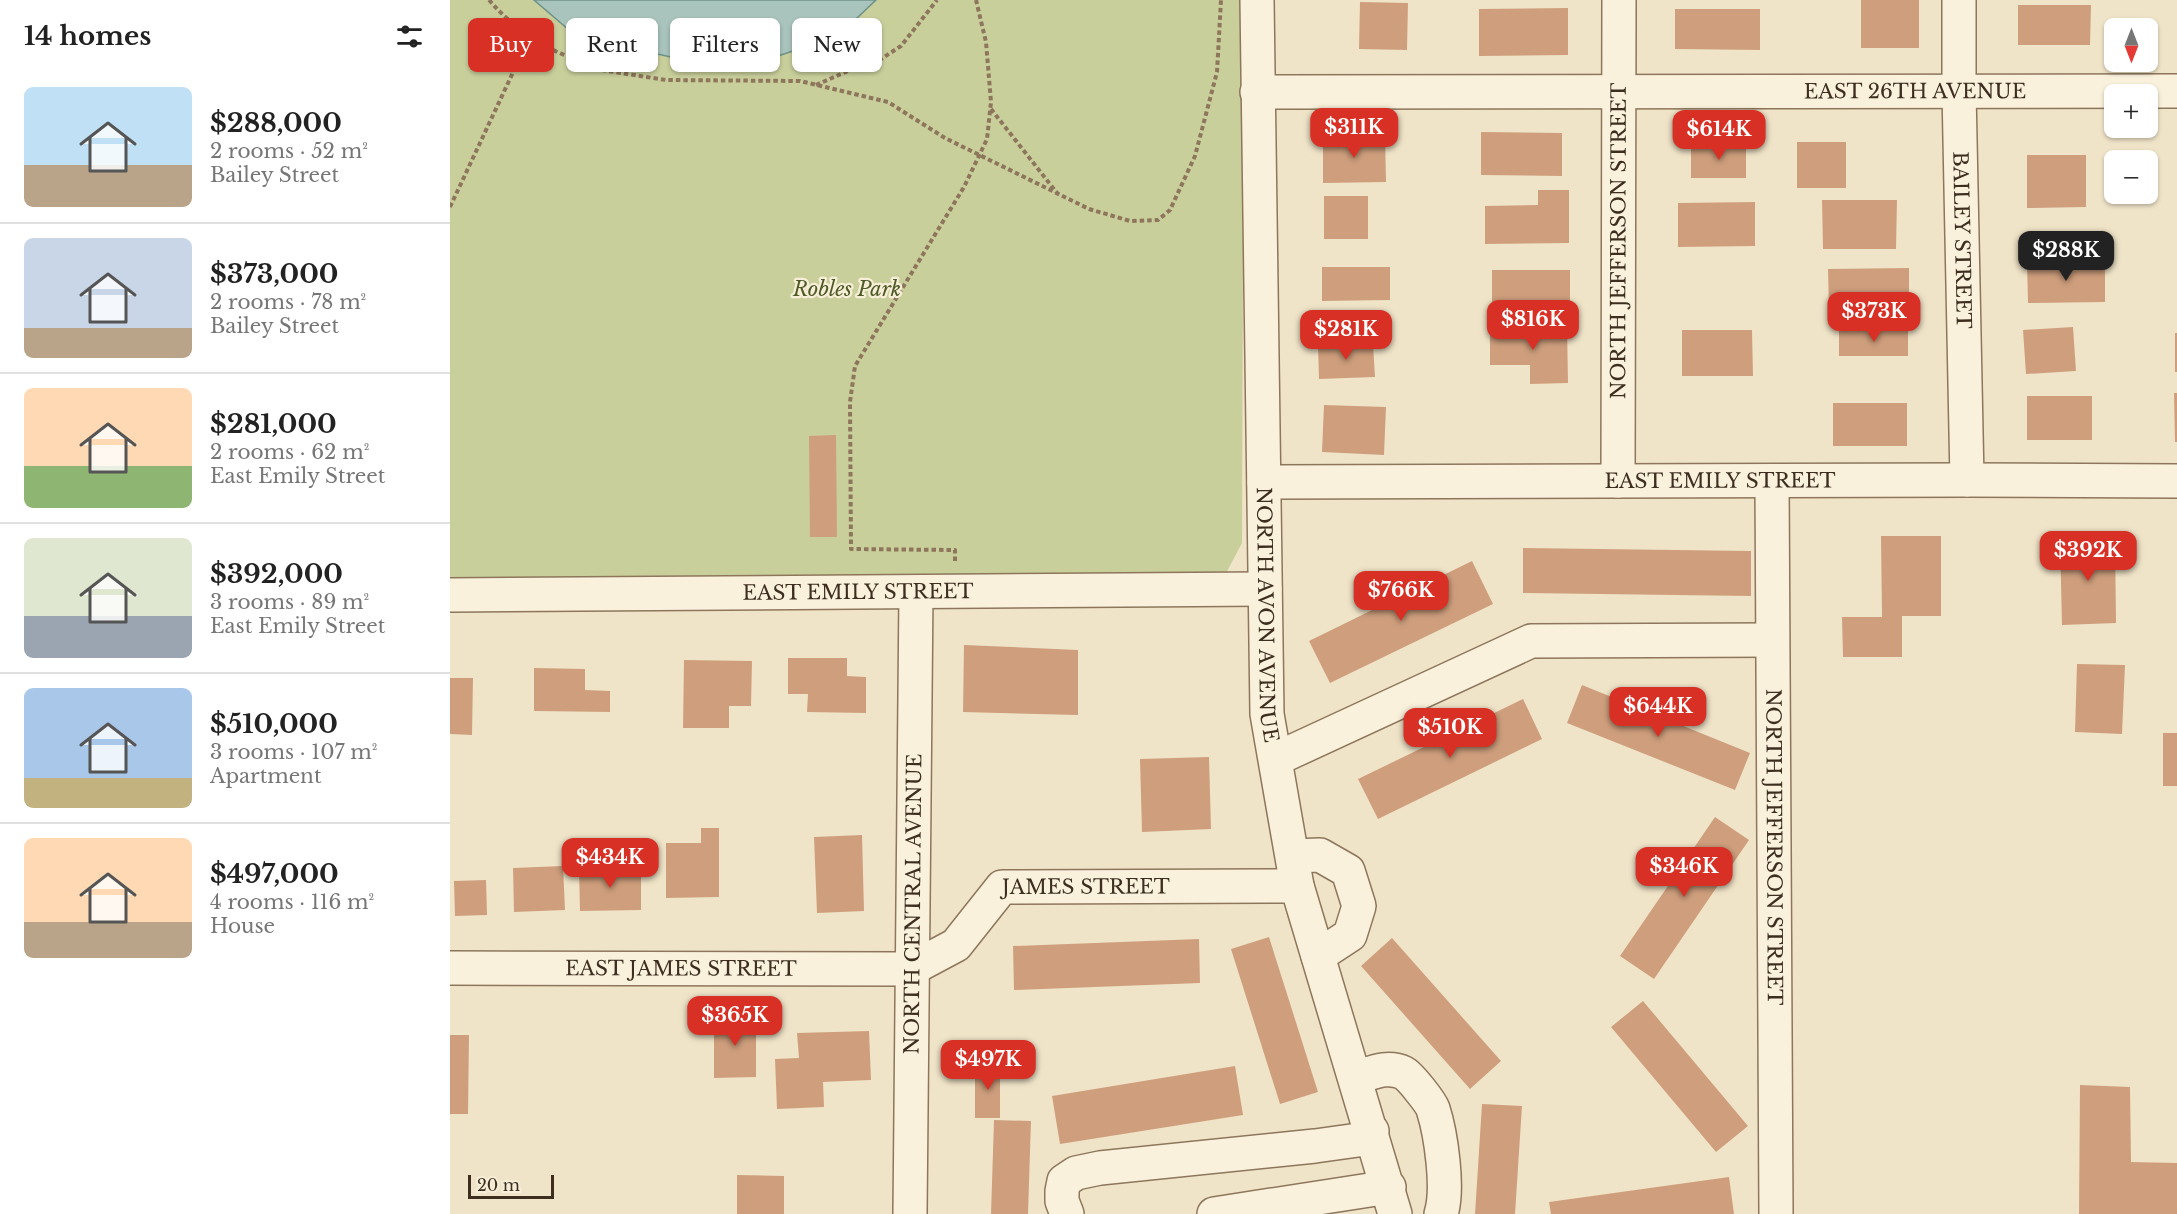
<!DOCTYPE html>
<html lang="en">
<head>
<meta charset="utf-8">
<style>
	:root { --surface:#fff; --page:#f2f2f2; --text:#222; --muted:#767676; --line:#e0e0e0; --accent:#d93025 }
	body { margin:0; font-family:"Libre Baskerville",serif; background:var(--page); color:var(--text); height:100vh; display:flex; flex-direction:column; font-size:22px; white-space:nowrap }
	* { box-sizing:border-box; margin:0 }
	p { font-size:20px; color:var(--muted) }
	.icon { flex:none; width:33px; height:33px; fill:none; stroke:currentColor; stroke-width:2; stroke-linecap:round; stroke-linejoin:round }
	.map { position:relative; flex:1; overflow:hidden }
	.details { display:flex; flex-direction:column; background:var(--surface); width:450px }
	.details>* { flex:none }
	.guide { position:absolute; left:18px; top:18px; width:570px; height:54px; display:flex; gap:12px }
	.needle { width:39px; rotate:180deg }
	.buttons { position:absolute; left:1654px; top:18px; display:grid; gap:12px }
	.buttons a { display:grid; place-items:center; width:54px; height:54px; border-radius:9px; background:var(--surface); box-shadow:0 2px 4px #0004; font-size:30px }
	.scale { position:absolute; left:18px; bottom:15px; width:86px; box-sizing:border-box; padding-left:6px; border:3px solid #3d2e20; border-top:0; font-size:16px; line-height:21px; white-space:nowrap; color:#3d2e20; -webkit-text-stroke:4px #f7eed8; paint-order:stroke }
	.price { position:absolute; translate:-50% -51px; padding:0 14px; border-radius:12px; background:var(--accent); color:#fff; font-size:20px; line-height:39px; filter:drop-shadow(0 2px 3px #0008) }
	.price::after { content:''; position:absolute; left:50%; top:36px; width:18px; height:14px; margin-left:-9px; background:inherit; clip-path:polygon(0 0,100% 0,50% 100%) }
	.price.active { background:#222; color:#fff }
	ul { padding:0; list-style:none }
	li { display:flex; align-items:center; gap:18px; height:150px; padding:0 24px }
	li+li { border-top:2px solid var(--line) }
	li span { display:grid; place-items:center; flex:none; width:168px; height:120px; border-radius:9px; color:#555 }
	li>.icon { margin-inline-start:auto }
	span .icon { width:72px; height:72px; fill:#fffc; stroke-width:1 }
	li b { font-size:26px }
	h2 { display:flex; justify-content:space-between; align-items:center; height:72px; padding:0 24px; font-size:26px }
	.chip { padding:0 21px; border-radius:9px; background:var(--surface); box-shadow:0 2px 4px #0004; font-size:21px; line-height:54px }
	.chip.active { background:var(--accent); color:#fff }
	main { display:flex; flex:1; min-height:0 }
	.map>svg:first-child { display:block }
</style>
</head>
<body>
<main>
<section class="details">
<h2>14 homes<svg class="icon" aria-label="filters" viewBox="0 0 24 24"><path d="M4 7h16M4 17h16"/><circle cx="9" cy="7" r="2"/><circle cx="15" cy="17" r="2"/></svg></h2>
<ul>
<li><span style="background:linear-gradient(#bfe0f5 65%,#b9a48a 0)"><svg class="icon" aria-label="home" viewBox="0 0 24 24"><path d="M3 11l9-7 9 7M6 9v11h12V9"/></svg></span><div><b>$288,000</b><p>2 rooms · 52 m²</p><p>Bailey Street</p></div></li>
<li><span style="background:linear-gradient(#c9d6e8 75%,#b9a48a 0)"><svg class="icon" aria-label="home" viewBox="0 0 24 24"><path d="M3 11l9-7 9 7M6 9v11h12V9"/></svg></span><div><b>$373,000</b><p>2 rooms · 78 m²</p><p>Bailey Street</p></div></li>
<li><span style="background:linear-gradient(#ffd9b3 65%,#8fb573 0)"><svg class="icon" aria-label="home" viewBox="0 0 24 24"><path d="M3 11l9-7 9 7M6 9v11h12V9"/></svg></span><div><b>$281,000</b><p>2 rooms · 62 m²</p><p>East Emily Street</p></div></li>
<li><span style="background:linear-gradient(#dfe7d0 65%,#9aa5b1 0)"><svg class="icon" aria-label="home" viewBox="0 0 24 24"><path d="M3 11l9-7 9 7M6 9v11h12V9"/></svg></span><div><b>$392,000</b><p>3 rooms · 89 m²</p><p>East Emily Street</p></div></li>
<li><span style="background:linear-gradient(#a9c7e8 75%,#c2b280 0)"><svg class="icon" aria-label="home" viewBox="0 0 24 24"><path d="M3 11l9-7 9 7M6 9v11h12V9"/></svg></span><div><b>$510,000</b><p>3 rooms · 107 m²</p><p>Apartment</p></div></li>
<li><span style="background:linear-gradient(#ffd9b3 70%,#b9a48a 0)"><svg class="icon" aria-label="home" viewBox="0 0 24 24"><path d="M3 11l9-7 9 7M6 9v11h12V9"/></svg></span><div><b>$497,000</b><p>4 rooms · 116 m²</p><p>House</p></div></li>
</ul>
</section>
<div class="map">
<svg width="1727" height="1214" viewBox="0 0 1727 1214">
	<rect width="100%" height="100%" fill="#f0e4c8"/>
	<!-- green -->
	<path fill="#c9cf9b" d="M0 0H794L792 543 773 579H0Z"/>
	<!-- water -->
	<path fill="#a9c4bc" stroke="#6f938a" stroke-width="1.5" d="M84 0H426L388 36 322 58 239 61 126 36Z"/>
	<!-- building -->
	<path fill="#cf9f7d" d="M1411 0H1469V48H1411Z
		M910 2 958 3 957 50 909 49Z
		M1568 5H1641L1640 45H1568Z
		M1118 8V55L1029 56V9Z
		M1225 9H1310V50L1225 49Z
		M1031 132 1112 133V176L1031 175Z
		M935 134 936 182 873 183V135Z
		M1347 142H1396V188H1347Z
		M1296 143V178H1241V144Z
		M1577 155H1636V207L1577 208Z
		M1088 190H1119V243L1035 244V206L1088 205Z
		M874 196H918V239H874Z
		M1372 200H1447L1446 249H1373Z
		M1305 202V246L1228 247V203Z
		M1655 262V302L1578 303 1577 263Z
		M872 267H940V300L872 301Z
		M1459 268V308L1379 309 1378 269Z
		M1042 270H1120V313L1042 314Z
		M1117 324 1118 383 1080 384V365H1040V327Z
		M1623 327 1626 371 1576 374 1573 330Z
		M1458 329V356H1389V330Z
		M1232 330H1302L1303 376H1232Z
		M1725 333H1727V372H1725Z
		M923 344 925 377 869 379 868 345Z
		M1724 393H1727V442H1725Z
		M1577 396H1642V440H1577Z
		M1383 403H1457V446H1383Z
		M874 405 936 407 934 455 872 452Z
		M386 435 387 537H360L359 436Z
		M1431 536H1491V616H1452V657H1393L1392 617H1432Z
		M1665 539 1666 623 1612 625 1610 540Z
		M1073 548 1301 551V596L1073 593Z
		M1022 561 1043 604 880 683 859 641Z
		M514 645 628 650V715L513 712Z
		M338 658H397V676L416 677V713L357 712 358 694H338Z
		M234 660 302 661 301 706H279V728H233Z
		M1627 664 1675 665 1672 734 1625 732Z
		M84 668 135 669V690L160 691V712L84 711Z
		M0 678H23L22 735 0 734Z
		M1132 685 1300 753 1285 790 1117 723Z
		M1073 699 1092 739 928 819 908 779Z
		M1713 733H1727V786H1713Z
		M759 757 761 829 692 832 690 759Z
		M1265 817 1299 840 1204 979 1170 956Z
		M251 828H269V897L216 898V843H251Z
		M412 835 414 911 367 913 364 837Z
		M113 866 115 910 64 912 63 868Z
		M191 868V910L130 911 129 869Z
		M36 880 37 915 5 916 4 881Z
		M819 937 868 1092 830 1104 781 949Z
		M942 938 1051 1061 1020 1089 911 966Z
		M749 939 750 983 564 990 563 946Z
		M1193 1001 1298 1126 1266 1152 1161 1027Z
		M264 1017H306V1077L264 1078Z
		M419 1031 421 1080 373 1082 374 1107 327 1109 325 1059 349 1058 347 1033Z
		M0 1035H19L18 1114H0Z
		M525 1064H550V1118H525Z
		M785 1066 793 1115 610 1144 602 1096Z
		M1630 1085 1680 1087 1681 1162 1727 1163V1214H1629Z
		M1032 1104 1072 1106 1065 1214H1025Z
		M544 1120 581 1121 578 1214H541Z
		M287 1175 334 1176V1214H287Z
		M1279 1177 1284 1214H1101L1099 1202Z"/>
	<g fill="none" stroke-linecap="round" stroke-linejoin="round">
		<!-- minor casing -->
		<g stroke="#8d765c" stroke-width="36">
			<g id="minor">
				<path id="s1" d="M807 0 817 714 847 886 945 1214"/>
				<path id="s2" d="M1509 0V91L1517 480"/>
				<path id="s3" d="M807 92 1727 91"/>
				<path id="s4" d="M1168 481 1169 0"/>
				<path id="s5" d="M1322 481 1326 1214"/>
				<path id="s6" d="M814 482 1517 480 1727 481"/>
				<path id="s7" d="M0 595 815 589"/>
				<path d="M826 759 1081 641 1322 640"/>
				<path d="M843 856 870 855 898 871 909 906 900 935 868 956"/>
				<path id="s8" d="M0 968 461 969 506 945 552 887 847 886"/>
				<path d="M906 1078C922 1073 937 1065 954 1073 960 1076 981 1103 983 1109 991 1134 999 1189 991 1214"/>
				<path id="s9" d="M460 1214 466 592"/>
				<path d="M617 1214 612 1201V1191L614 1181 626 1173 650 1168 865 1146 908 1140 922 1131"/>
				<path d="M764 1214 939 1187"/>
			</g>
		</g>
		<!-- path -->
		<path stroke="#8d765c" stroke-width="4" stroke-dasharray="4.5 3" stroke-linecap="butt" d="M39 0 49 11 81 40 145 69 216 80 350 81 438 102 495 138 639 209 680 221 708 220 720 210 745 156 767 72 771 0
			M366 85 414 64 431 59 451 46 487 0
			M541 109 607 193
			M0 207 66 66 81 40
			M505 561V550L401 549 400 402 405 366 514 187 537 139 541 102 536 42 526 0"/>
		<!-- minor -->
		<use href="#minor" stroke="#faf1dc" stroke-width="33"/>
	</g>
	<g text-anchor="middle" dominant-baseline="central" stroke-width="4.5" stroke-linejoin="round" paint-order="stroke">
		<!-- street labels -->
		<g font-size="20" fill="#3d2e20" stroke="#f7eed8">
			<text stroke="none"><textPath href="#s3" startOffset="658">EAST 26TH AVENUE</textPath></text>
			<text stroke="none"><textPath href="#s2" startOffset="240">BAILEY STREET</textPath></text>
			<text stroke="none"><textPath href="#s4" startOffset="240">NORTH JEFFERSON STREET</textPath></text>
			<text stroke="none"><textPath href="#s6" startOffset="456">EAST EMILY STREET</textPath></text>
			<text stroke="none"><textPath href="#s7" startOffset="408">EAST EMILY STREET</textPath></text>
			<text stroke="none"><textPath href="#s1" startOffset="615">NORTH AVON AVENUE</textPath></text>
			<text stroke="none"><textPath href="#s5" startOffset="366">NORTH JEFFERSON STREET</textPath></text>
			<text stroke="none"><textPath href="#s8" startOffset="670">JAMES STREET</textPath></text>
			<text stroke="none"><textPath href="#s9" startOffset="310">NORTH CENTRAL AVENUE</textPath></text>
			<text stroke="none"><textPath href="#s8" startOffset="231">EAST JAMES STREET</textPath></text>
		</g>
		<!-- park labels -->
		<g font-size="20" font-style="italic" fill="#4d5a26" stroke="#f7eed8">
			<text x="397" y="289">Robles Park</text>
		</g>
	</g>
</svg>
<div class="buttons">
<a><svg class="needle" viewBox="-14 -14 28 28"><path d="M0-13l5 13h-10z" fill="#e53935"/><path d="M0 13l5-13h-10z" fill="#767676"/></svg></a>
<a>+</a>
<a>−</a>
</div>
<div class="scale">20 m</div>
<b class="price" style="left:904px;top:159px">$311K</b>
<b class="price" style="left:1269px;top:161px">$614K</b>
<b class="price active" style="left:1616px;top:282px">$288K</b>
<b class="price" style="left:1424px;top:343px">$373K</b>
<b class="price" style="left:1083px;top:351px">$816K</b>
<b class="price" style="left:896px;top:361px">$281K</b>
<b class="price" style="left:1638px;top:582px">$392K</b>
<b class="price" style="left:951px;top:622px">$766K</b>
<b class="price" style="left:1208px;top:738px">$644K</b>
<b class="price" style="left:1000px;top:759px">$510K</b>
<b class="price" style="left:160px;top:889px">$434K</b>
<b class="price" style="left:1234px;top:898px">$346K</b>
<b class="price" style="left:285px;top:1047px">$365K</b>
<b class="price" style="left:538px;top:1091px">$497K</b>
<div class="guide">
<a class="chip active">Buy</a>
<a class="chip">Rent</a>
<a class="chip">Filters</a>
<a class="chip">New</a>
</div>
</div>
</main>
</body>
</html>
